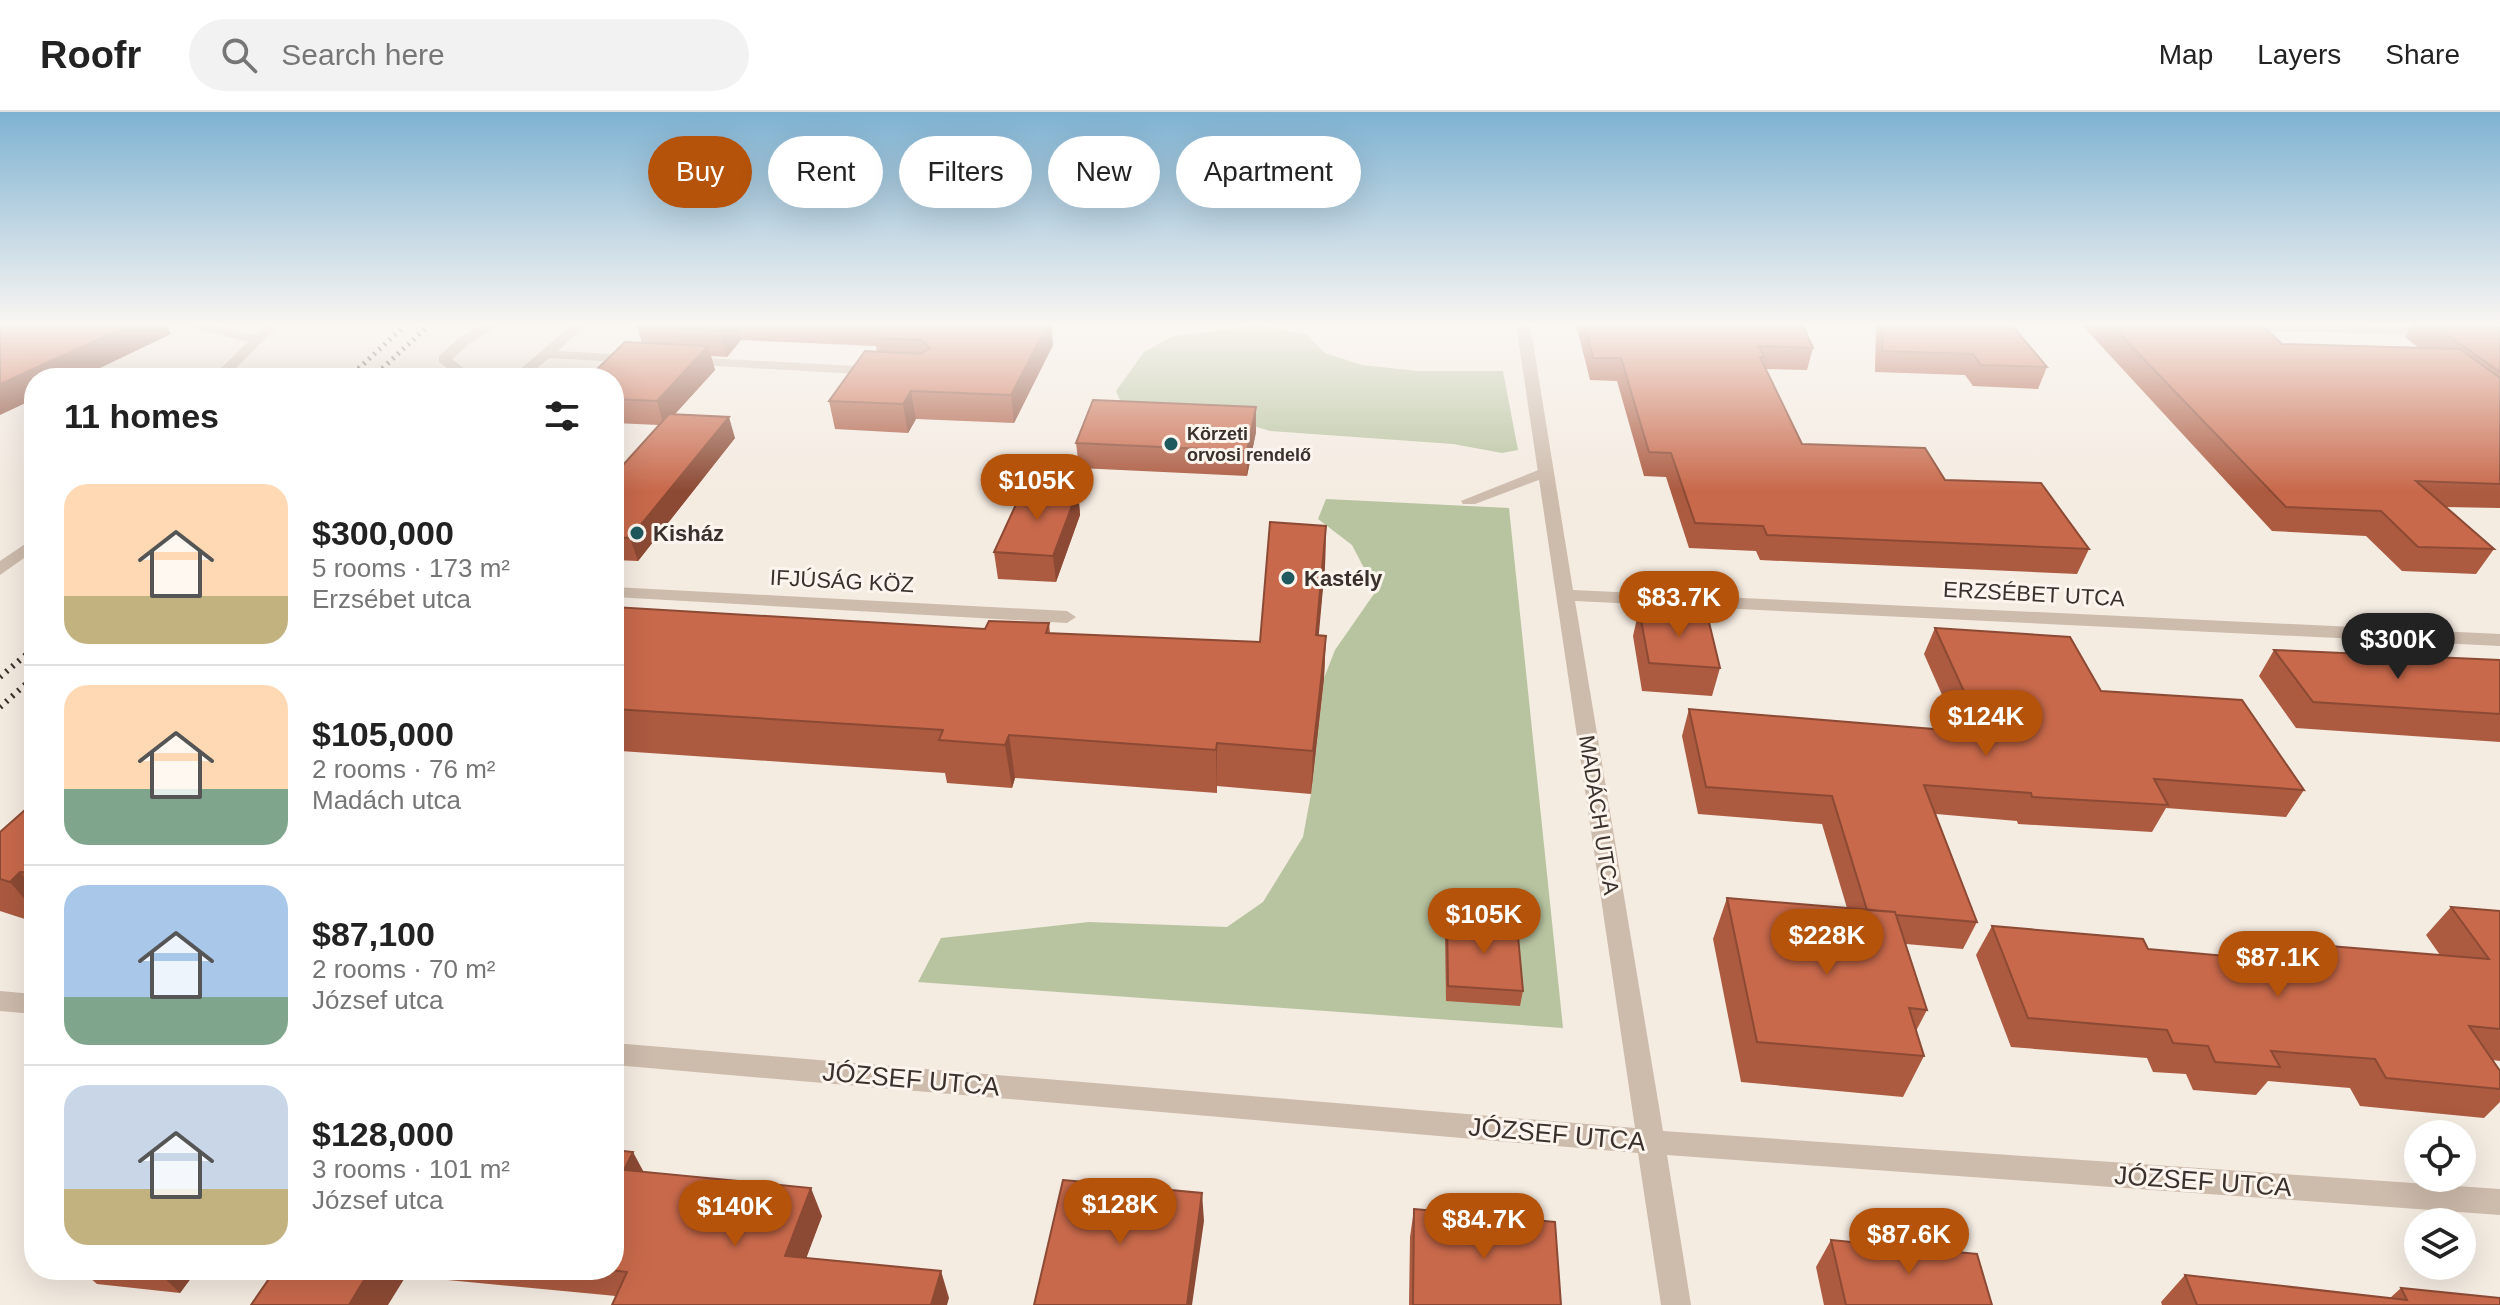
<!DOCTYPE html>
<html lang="en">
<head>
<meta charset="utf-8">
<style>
	:root { --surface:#fff; --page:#f2f2f2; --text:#222; --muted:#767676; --line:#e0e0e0; --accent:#b45309 }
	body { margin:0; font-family:Arial,sans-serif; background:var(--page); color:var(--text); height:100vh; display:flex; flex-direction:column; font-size:30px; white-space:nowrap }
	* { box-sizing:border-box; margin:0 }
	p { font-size:26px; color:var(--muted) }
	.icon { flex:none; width:44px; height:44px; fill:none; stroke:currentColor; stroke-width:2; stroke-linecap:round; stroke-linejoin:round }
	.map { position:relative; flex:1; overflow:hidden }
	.panel { position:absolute; left:24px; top:256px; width:600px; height:912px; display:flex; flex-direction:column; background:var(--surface); border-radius:32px; box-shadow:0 8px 32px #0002 }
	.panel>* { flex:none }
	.hud { position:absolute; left:648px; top:24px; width:760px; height:72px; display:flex; gap:16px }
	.buttons { position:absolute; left:2404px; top:1008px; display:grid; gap:16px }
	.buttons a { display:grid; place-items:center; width:72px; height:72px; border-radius:50%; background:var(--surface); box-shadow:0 8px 32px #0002; font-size:40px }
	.price { position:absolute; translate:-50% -68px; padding:0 18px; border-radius:28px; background:var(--accent); color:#fff; font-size:26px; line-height:52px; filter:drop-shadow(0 2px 4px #0008) }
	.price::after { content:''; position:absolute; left:50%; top:48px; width:24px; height:18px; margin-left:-12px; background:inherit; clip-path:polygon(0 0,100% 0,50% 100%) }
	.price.active { background:#222; color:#fff }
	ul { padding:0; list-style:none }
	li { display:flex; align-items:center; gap:24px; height:200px; padding:0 40px }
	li+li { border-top:2px solid var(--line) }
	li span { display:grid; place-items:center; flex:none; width:224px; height:160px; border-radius:24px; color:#555 }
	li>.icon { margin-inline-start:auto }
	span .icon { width:96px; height:96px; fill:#fffc; stroke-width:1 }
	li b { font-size:34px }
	h2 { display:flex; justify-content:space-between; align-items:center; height:96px; padding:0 40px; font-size:34px }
	.chip { padding:0 28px; border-radius:36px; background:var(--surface); box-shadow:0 8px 32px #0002; font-size:28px; line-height:72px }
	.chip.active { background:var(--accent); color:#fff }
	header { display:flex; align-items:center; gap:48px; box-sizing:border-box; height:112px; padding:0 40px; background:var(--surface); border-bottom:2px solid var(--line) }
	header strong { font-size:38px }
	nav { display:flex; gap:44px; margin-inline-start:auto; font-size:28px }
	.search { width:560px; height:72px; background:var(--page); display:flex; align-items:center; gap:20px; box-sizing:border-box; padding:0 28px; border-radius:44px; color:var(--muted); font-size:30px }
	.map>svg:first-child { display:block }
</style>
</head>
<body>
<header>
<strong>Roofr</strong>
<div class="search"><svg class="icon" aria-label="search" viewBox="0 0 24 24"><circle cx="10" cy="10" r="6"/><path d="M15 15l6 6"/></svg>Search here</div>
<nav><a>Map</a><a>Layers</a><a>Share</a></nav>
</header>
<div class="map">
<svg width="2500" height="1193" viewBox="0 0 2500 1193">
	<rect width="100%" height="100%" fill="#f4ebe1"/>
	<!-- green -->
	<path fill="#b8c4a0" d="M1258 214 1306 222 1325 241 1362 253 1418 259H1503L1518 338 1502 341 1453 332 1270 319 1225 305 1124 297 1116 279 1144 240 1173 224Z
		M1326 387 1509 396 1563 916 918 870 941 826 1089 810 1227 815 1263 790 1303 725 1311 682 1324 566 1335 538 1376 479 1352 433 1318 407Z"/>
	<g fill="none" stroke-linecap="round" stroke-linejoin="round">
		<!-- lane -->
		<path fill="#cdbbac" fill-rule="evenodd" d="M1546 355 1552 357V363L1475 392H1463L1461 389Z"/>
		<!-- street -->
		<path fill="#cdbbac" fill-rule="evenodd" d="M178 212H204L254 223 266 212H280L226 266H211L248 230Z
			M485 212H502L470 231 452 247 476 266H460L439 250V244L460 225Z
			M573 212H587L558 239 637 243 644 247 637 251 549 246 526 266H510Z
			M1516 212H1530L1573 478 2500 522V534L1575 489 1663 1019 2500 1077V1103L1667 1043 1691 1193H1661L1638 1041 614 953V931L1635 1016Z
			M2231 212 2433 215 2440 219 2433 223 2237 218 2232 217Z
			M685 245 877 255 884 259 877 263 680 252 678 249Z
			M34 426V439L0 463V449Z
			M614 475 1067 499 1076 505 1067 511 614 485Z
			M0 879 34 882V902L0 899Z"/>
		<!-- rail-far1 -->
		<path stroke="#3b302b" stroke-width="5" stroke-dasharray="2 5" stroke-linecap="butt" d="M348 266 407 212
			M372 266 430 212"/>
		<!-- rail -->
		<path stroke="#3b302b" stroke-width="6" stroke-dasharray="2 6" stroke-linecap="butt" d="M0 565 34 536
			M0 595 34 565"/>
	</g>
	<!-- wall -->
	<path fill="#ac5a40" d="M639 212H1051L1053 233 1014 311 916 307 908 321 835 317 829 289 877 240 876 234 741 228 727 245 711 244 715 258 675 302 735 326 638 449 614 448V363L659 313 614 311V266L642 231 637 214Z
		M1576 212H1802L1813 236 1807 258 1766 257 1802 332 1945 368 2089 437 2077 462 1760 448 1756 439 1689 436 1666 365 1644 364 1617 269 1590 268Z
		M1876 212H2011L2047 255 2038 277 1973 274 1965 263 1875 260Z
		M2081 212H2261L2282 232 2419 236 2405 225 2412 213 2387 212H2500V396L2445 395 2494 437 2476 462 2402 459 2366 424 2272 419Z
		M1256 295V320L1247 364 1079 356 1076 331Z
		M1078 378 1080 403 1056 470 998 467 994 440Z
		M1326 414 1325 454 1318 523 1326 524 1324 566 1311 682 1217 674V681L1015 666 1012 676 947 671 945 661 620 639 614 647V495L985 517 1049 511 1050 521 1260 530Z
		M1639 497 1720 556 1712 584 1642 579 1633 524Z
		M1935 516 2101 579 2304 678 2286 705 2166 696 2152 720 2018 712 2017 709 1936 702 1977 810 1963 837 1906 832 1927 898 1916 919 1924 944 1903 985 1741 970 1713 827 1727 786 1847 796 1822 712 1698 702 1682 624 1689 597 1958 619 1924 542Z
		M2274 538 2500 548V630L2296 616 2259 564Z
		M34 690V810L0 799V720Z
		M2451 795 2500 799V949L2492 948 2500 959V990L2484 1006 2360 994 2350 976 2268 969 2256 983 2193 978 2186 962 2153 960 2147 946 2011 935 1976 843 1992 814 2148 837 2291 850 2304 832 2440 843 2426 823Z
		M1447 808 1523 879 1520 894 1446 889 1445 823Z
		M644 1060 822 1104 806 1146 949 1186 616 1184 406 1164 275 1158H614Z
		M1414 1097 1561 1193H1409L1410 1125Z
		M1831 1128 1992 1193H1824L1816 1155Z
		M81 1158H197L180 1181 97 1172Z
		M2185 1163 2390 1186 2401 1176 2500 1193H2162L2161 1190Z"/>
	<!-- shaded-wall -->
	<path fill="#8c4a34" d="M132 212H166L171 222 79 266H34V287L0 303V272Z
		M725 212H737L741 228 727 245 719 218Z
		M1048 212H1051L1053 233 1014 311 1011 283Z
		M708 234 715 258 664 314 657 289Z
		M911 279 916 307 908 321 903 292Z
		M1256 295V320L1247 364V339Z
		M729 305 735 326 638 449 630 426Z
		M1078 378 1080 403 1056 470 1053 444Z
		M1326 414 1325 454 1315 565 1316 523Z
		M1326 524 1324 566 1311 682 1313 639Z
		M1009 623 1015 666 1012 676 1005 633Z
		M614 625 620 639 614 647Z
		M1217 631V681L1216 638Z
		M20 760 34 777V798L10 770Z
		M633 1040 648 1068 624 1058Z
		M811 1076 822 1104 797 1171 785 1144Z
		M1202 1081 1204 1109 1192 1193H1187Z
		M156 1158H197L180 1181Z
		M370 1158H401L406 1164 388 1193H349Z
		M941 1159 949 1186 947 1193H931Z"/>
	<!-- building -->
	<path fill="#c8694b" stroke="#8c4a34" stroke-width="2" d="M0 212H132L0 272Z
		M639 212H725L719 218 637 214Z
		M884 212H1048L1011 283 911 279 903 292 829 289 865 239 920 242 930 236 921 228 874 226Z
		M1585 212H1802L1813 236 1759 234 1764 245H1760L1802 332 1925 336 1945 368 2041 371 2089 437 1767 423 1763 414 1695 411 1671 341 1649 340 1621 246H1593Z
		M1883 212H2011L2047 255 1981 253 1973 242 1882 239Z
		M2110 212H2261L2282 232 2460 237 2500 266V372L2416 369 2494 437 2418 435 2381 399 2286 395Z
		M2432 212H2500V260Z
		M625 230 708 234 657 289 614 287V266H588Z
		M1093 288 1256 295 1247 339 1076 331Z
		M669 302 729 305 630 426 614 425V363Z
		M1024 375 1078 378 1053 444 994 440Z
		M1270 410 1326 414 1316 523 1326 524 1313 639 1217 631 1216 638 1009 623 1005 633 939 628 943 618 614 597V495L985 517 989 509 1049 511 1046 521 1260 530Z
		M1639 497 1707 502 1720 556 1649 551Z
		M1935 516 2070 525 2101 579 2242 588 2304 678 2154 667 2168 693 2032 685 2031 681 1924 673 1977 810 1896 803 1895 800 1867 798 1832 684 1706 675 1689 597 1983 621Z
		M2274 538 2500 548V602L2313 590Z
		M34 690V761L20 760 10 770 0 767V720Z
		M1727 786 1895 800 1927 898 1909 896 1924 944 1757 930Z
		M2451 795 2500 799V917L2469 914 2500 959V977L2386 966 2375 947 2271 939 2280 955 2215 950 2208 934 2173 931 2167 918 2028 906 1992 814 2143 827 2148 837 2316 852 2304 832 2489 847Z
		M1447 808 1517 813 1523 879 1448 874Z
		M614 1038 633 1040 624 1058 811 1076 785 1144 941 1159 931 1193H612L627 1160 611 1158H614Z
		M1063 1068 1202 1081 1187 1193H1034Z
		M1414 1097 1555 1110 1561 1193H1413Z
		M1831 1128 1977 1142 1992 1193H1846Z
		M275 1158H370L349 1193H251Z
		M2185 1163 2407 1188 2401 1176 2500 1186V1193H2197Z"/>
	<!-- sky -->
	<linearGradient id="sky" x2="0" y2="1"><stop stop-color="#7eb2d2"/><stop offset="0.56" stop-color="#faf6f2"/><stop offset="1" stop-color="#faf6f2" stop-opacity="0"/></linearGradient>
	<rect width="2500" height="379" fill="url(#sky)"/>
	<!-- markers -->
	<g fill="#1f5a5e" stroke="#fbf5ee" stroke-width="3">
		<circle cx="1171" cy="332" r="8"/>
		<circle cx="637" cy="421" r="8"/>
		<circle cx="1288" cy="466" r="8"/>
	</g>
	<g text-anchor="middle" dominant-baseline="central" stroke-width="6" stroke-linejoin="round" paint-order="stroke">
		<!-- far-poi labels -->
		<g font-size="18" font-weight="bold" fill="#3b302b" stroke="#fbf5ee" text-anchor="start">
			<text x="1187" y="322">Körzeti<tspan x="1187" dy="21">orvosi rendelő</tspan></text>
		</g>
		<!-- poi labels -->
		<g font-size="22" font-weight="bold" fill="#3b302b" stroke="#fbf5ee" text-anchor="start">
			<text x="653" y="421">Kisház</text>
			<text x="1304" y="466">Kastély</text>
		</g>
		<!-- street labels -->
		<g font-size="22" fill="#3b302b" stroke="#fbf5ee">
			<text transform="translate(842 469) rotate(3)">IFJÚSÁG KÖZ</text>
			<text transform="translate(2034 482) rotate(3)">ERZSÉBET UTCA</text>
			<text transform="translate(1599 703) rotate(81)">MADÁCH UTCA</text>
		</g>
		<!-- near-street labels -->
		<g font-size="26" fill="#3b302b" stroke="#fbf5ee">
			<text transform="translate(911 967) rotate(5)">JÓZSEF UTCA</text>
			<text transform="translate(1557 1022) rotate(5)">JÓZSEF UTCA</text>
			<text transform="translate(2203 1069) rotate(4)">JÓZSEF UTCA</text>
		</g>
	</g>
</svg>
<div class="buttons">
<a><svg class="icon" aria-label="locate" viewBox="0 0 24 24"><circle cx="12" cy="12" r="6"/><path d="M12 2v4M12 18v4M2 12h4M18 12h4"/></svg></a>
<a><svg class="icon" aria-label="layers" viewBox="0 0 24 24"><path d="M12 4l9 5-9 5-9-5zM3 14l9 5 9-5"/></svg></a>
</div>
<b class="price" style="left:1037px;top:410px">$105K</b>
<b class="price" style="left:1679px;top:527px">$83.7K</b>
<b class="price active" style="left:2398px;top:569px">$300K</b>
<b class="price" style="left:1986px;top:646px">$124K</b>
<b class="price" style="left:1484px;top:844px">$105K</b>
<b class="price" style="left:1827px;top:865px">$228K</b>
<b class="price" style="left:2278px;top:887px">$87.1K</b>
<b class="price" style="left:1120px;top:1134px">$128K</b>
<b class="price" style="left:735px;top:1136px">$140K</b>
<b class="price" style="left:1484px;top:1149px">$84.7K</b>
<b class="price" style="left:1909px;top:1164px">$87.6K</b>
<div class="hud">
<a class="chip active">Buy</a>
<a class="chip">Rent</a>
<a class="chip">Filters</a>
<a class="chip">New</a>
<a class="chip">Apartment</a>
</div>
<section class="panel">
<h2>11 homes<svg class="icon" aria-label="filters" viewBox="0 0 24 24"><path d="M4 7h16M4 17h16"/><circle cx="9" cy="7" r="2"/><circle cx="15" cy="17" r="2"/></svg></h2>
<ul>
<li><span style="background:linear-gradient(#ffd9b3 70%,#c2b280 0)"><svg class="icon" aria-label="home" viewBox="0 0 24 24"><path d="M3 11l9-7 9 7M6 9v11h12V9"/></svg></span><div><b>$300,000</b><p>5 rooms · 173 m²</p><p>Erzsébet utca</p></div></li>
<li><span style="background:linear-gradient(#ffd9b3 65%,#7fa58c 0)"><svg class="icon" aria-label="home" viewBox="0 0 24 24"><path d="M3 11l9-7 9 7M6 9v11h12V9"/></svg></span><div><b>$105,000</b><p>2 rooms · 76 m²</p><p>Madách utca</p></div></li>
<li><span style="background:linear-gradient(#a9c7e8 70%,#7fa58c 0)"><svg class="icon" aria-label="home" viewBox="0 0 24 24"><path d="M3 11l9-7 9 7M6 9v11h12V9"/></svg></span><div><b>$87,100</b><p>2 rooms · 70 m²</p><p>József utca</p></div></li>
<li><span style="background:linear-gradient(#c9d6e8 65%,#c2b280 0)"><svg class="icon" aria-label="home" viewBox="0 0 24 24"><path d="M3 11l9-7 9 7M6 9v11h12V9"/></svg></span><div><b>$128,000</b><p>3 rooms · 101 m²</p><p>József utca</p></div></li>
</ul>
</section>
</div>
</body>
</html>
